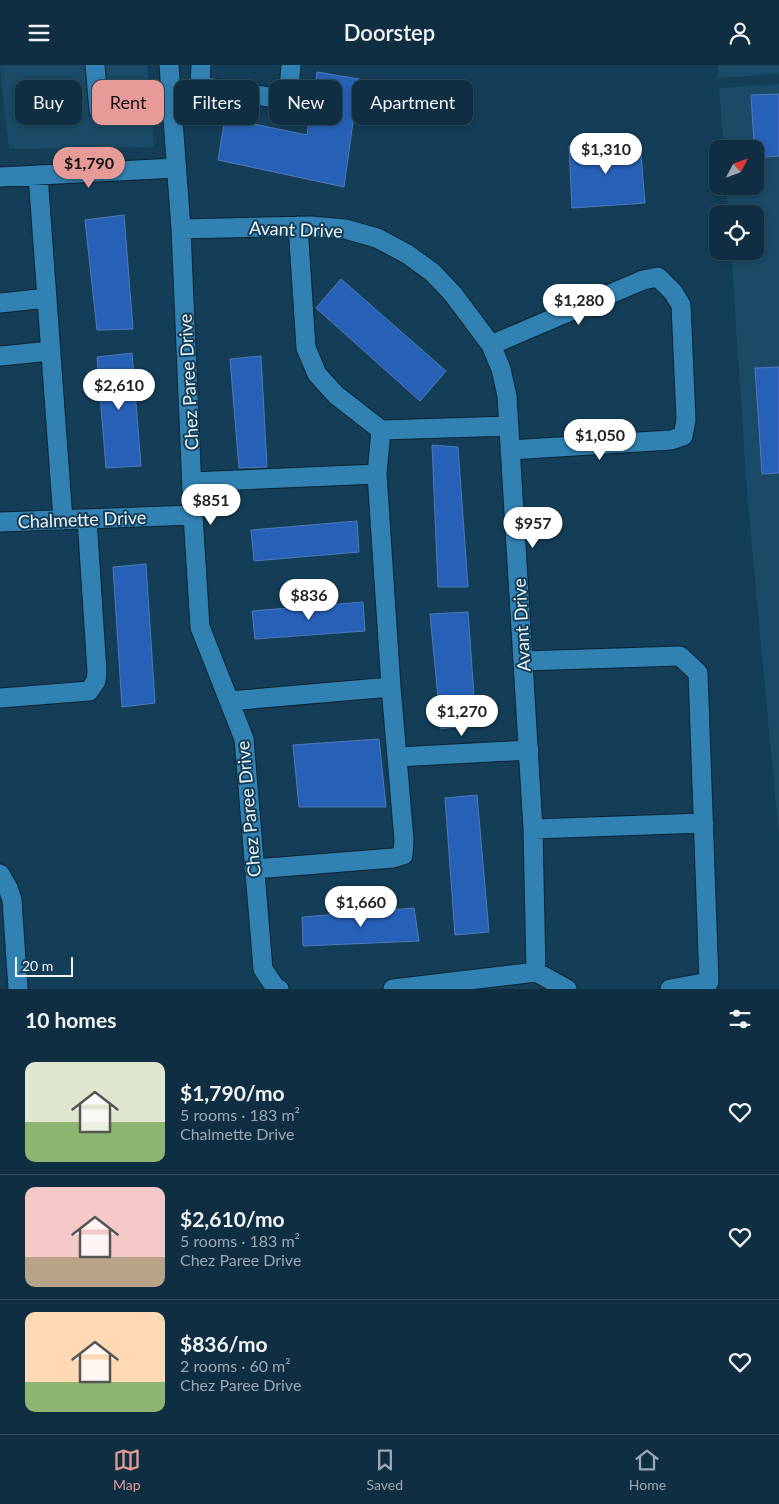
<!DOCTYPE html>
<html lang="en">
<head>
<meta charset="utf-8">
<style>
	:root { --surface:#0f2e42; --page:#1d3a4d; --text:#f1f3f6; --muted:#9ba8b2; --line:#2f4a5b; --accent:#e69b98 }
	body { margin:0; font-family:Lato,sans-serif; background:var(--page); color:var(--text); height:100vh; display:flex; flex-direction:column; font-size:19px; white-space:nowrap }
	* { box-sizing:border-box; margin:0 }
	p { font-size:16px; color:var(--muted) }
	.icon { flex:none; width:28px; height:28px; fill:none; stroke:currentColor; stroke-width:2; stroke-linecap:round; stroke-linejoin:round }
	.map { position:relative; height:924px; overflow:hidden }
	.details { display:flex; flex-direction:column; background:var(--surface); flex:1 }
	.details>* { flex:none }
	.banner { position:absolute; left:15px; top:15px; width:500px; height:45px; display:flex; gap:10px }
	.needle { width:32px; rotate:49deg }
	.buttons { position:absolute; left:709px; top:75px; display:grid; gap:10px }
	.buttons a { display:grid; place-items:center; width:55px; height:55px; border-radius:10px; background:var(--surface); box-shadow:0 2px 8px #0003,0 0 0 1px var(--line); font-size:25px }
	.scale { position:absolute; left:15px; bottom:12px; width:58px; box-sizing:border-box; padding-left:5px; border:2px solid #edf5fa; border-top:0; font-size:14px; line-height:18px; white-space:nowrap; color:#edf5fa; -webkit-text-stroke:4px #143e58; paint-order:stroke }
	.price { position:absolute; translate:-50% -42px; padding:0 11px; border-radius:18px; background:#fff; color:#222; font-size:16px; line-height:32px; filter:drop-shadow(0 1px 2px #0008) }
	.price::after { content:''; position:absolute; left:50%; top:30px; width:15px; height:11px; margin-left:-8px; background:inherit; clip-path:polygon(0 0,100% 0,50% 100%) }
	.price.selected { background:var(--accent); color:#111 }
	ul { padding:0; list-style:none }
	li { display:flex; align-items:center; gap:15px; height:125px; padding:0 25px }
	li+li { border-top:1px solid var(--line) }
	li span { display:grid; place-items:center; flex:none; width:140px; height:100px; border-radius:10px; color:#555 }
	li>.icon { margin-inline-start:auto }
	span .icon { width:60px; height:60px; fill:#fffc; stroke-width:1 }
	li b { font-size:21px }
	h2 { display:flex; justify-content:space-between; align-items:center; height:60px; padding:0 25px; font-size:21px }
	.chip { padding:0 18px; border-radius:10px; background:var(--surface); box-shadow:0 2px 8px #0003,0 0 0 1px var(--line); font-size:18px; line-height:45px }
	.chip.selected { background:var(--accent); color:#111 }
	header { display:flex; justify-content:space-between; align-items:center; height:65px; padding:0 25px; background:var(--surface); font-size:22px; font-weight:600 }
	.tabs { display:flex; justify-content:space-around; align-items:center; height:70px; border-top:1px solid var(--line); background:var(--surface); font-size:14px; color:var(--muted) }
	.tabs a { display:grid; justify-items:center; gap:2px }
	.tabs .selected { color:var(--accent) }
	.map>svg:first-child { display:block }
</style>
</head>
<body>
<header><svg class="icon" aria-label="menu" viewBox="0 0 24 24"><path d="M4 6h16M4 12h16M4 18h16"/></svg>Doorstep<svg class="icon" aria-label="person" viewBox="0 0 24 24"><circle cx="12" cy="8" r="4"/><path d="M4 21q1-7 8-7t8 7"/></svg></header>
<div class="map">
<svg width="779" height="924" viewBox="0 0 779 924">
	<rect width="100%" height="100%" fill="#143e58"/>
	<!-- built -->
	<path fill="#1a4a65" d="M0 0H147L154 82 9 84Z
		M718 0H779V9L718 13Z
		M779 19V772L748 439 731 186H755V149H728L726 121H755V84H724L719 23Z"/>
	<!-- building -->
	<path fill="#2761b7" stroke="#5079b7" d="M317 7 359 14 344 122 218 95 225 53 307 70Z
		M779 29V91L755 93 751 30Z
		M640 77 645 138 572 143 569 81Z
		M124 150 133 264 97 265 85 155Z
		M341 214 446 306 420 336 316 243Z
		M132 288 141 401 106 403 97 292Z
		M261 291 267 402 239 403 230 294Z
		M779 302V408L762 409 755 303Z
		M432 380 458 382 468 522H438Z
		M357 456 359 487 254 496 251 465Z
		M146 499 155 638 122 642 113 502Z
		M363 537 365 566 255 574 252 546Z
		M468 547 476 659 441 664 430 549Z
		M379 674 386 742H299L293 680Z
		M477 730 489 867 455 870 445 733Z
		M414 843 419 876 303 881 302 852Z"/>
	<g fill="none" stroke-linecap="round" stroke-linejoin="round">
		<!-- minor casing -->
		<g stroke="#0b2433" stroke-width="21">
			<path id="minor" d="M95 0 99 46 172 39
				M169 0 181 164 193 450 200 562 244 674 263 904 275 922 279 924
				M201 0 200 21 288 35 291 0
				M38 110 63 455
				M0 112 176 103
				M298 161 306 283 317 309 336 330 381 365 509 361
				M181 164 311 161 345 164 377 173 407 189 432 207 453 229 491 280 501 304 507 331 533 764 536 907 393 924
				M0 238 47 233
				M491 280 643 215 658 212 673 227 681 240 686 355 683 371 671 375 510 385
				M0 291 51 286
				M192 417 377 409
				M0 457 193 450
				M523 596 680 591 698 608 709 917 670 924
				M0 633 89 626 96 616 97 607 87 454
				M229 636 391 622
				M397 692 529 685
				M533 764 704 758
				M254 804 393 793 403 790 404 775 391 622 377 409 381 365
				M0 809 8 823 12 835 18 924
				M536 907 567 924"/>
		</g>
		<!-- minor -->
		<use href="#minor" stroke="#3182b3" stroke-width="19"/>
	</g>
	<g text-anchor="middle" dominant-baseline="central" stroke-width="4" stroke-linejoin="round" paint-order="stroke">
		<!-- street labels -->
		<g font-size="18" fill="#edf5fa" stroke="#143e58">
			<text transform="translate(296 164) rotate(2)">Avant Drive</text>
			<text transform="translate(188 317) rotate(-93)">Chez Paree Drive</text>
			<text transform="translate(82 454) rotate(-2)">Chalmette Drive</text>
			<text transform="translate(521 560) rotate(-93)">Avant Drive</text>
			<text transform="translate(248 744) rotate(-95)">Chez Paree Drive</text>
		</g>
	</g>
</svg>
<div class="buttons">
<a><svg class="needle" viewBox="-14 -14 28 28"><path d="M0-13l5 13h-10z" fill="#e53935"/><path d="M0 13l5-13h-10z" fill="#9ba8b2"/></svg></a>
<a><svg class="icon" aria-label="locate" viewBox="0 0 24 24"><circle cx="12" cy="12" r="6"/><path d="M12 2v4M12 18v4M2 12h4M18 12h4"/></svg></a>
</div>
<div class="scale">20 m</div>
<b class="price" style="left:606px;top:110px">$1,310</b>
<b class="price selected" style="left:89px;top:124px">$1,790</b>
<b class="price" style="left:579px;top:261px">$1,280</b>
<b class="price" style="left:119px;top:346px">$2,610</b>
<b class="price" style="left:600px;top:396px">$1,050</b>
<b class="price" style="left:211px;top:461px">$851</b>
<b class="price" style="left:533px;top:484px">$957</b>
<b class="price" style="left:309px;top:556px">$836</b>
<b class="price" style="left:462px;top:672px">$1,270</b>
<b class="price" style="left:361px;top:863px">$1,660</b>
<div class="banner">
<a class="chip">Buy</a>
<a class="chip selected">Rent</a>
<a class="chip">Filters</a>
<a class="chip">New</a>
<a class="chip">Apartment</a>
</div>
</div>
<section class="details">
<h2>10 homes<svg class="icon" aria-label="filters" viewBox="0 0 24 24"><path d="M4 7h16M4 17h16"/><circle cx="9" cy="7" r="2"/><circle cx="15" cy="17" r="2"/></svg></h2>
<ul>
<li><span style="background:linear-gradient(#dfe7d0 60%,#8fb573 0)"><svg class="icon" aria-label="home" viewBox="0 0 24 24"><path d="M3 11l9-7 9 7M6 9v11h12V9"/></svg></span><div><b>$1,790/mo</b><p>5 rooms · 183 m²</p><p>Chalmette Drive</p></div><svg class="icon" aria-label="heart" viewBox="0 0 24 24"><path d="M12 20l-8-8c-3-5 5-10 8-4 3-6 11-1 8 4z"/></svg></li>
<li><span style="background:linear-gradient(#f6c9c9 70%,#b9a48a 0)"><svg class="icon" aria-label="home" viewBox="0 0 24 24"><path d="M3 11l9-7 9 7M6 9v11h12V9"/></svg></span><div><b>$2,610/mo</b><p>5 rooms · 183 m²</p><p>Chez Paree Drive</p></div><svg class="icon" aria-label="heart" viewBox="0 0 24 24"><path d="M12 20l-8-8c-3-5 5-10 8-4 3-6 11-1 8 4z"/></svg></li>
<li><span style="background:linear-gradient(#ffd9b3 70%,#8fb573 0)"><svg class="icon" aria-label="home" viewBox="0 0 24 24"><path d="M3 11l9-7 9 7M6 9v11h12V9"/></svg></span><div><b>$836/mo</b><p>2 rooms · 60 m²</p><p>Chez Paree Drive</p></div><svg class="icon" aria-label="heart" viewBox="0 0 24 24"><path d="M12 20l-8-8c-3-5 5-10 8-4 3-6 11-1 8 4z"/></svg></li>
</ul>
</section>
<nav class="tabs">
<a class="selected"><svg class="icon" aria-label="map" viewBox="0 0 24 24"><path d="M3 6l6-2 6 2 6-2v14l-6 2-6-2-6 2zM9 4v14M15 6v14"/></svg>Map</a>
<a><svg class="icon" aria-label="saved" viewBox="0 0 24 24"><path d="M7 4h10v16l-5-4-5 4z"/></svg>Saved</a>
<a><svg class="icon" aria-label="home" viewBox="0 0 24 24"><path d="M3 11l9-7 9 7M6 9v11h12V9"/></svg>Home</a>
</nav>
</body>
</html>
